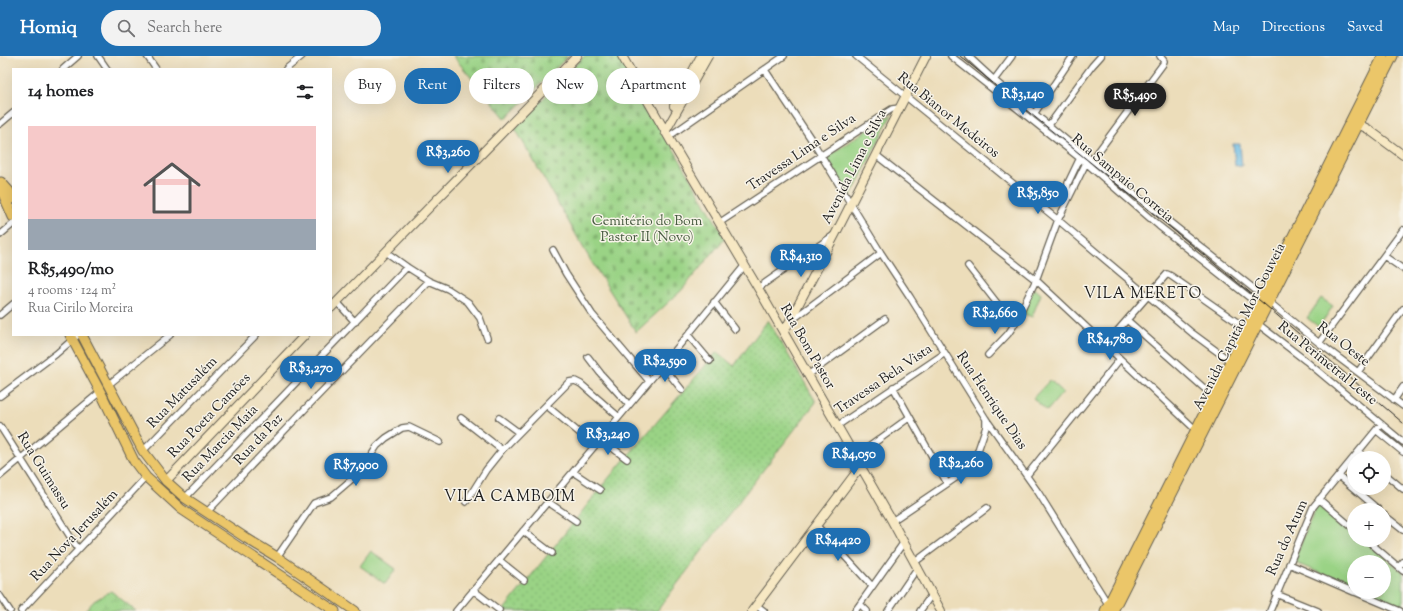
<!DOCTYPE html>
<html lang="en">
<head>
<meta charset="utf-8">
<style>
	:root { --surface:#fff; --page:#f2f2f2; --text:#202124; --muted:#757577; --line:#e0e0e0; --accent:#1f6fb2 }
	body { margin:0; font-family:"Sorts Mill Goudy",serif; background:var(--page); color:var(--text); height:100vh; display:flex; flex-direction:column; font-size:15px; white-space:nowrap }
	* { box-sizing:border-box; margin:0 }
	p { font-size:13px; color:var(--muted) }
	.icon { flex:none; width:22px; height:22px; fill:none; stroke:currentColor; stroke-width:2; stroke-linecap:round; stroke-linejoin:round }
	.map { position:relative; flex:1; overflow:hidden }
	.sheet { position:absolute; left:12px; top:12px; width:320px; height:268px; display:flex; flex-direction:column; background:var(--surface); border-radius:0px; box-shadow:0 4px 16px #0002 }
	.sheet>* { flex:none }
	.hud { position:absolute; left:344px; top:12px; width:380px; height:36px; display:flex; gap:8px }
	.fabs { position:absolute; left:1347px; top:395px; display:grid; gap:8px }
	.fabs a { display:grid; place-items:center; width:44px; height:44px; border-radius:50%; background:var(--surface); box-shadow:0 4px 16px #0002; font-size:20px }
	.price { position:absolute; translate:-50% -34px; padding:0 9px; border-radius:14px; background:var(--accent); color:#fff; font-size:13px; line-height:26px; filter:drop-shadow(0 1px 2px #0008) }
	.price::after { content:''; position:absolute; left:50%; top:24px; width:12px; height:9px; margin-left:-6px; background:inherit; clip-path:polygon(0 0,100% 0,50% 100%) }
	.price.selected { background:#222; color:#fff }
	ul { padding:0; list-style:none }
	li { display:grid; align-content:center; gap:8px; height:212px; padding:0 16px }
	li+li { border-top:1px solid var(--line) }
	li span { display:grid; place-items:center; height:124px; border-radius:0px; color:#555 }
	li>.icon { margin-inline-start:auto }
	span .icon { width:72px; height:72px; fill:#fffc; stroke-width:1 }
	li b { font-size:17px }
	h2 { display:flex; justify-content:space-between; align-items:center; height:48px; padding:0 16px; font-size:17px }
	.tag { padding:0 14px; border-radius:18px; background:var(--surface); box-shadow:0 4px 16px #0002; font-size:14px; line-height:36px }
	.tag.selected { background:var(--accent); color:#fff }
	header { display:flex; align-items:center; gap:24px; box-sizing:border-box; height:56px; padding:0 20px; background:var(--accent); color:#fff }
	header strong { font-size:19px }
	nav { display:flex; gap:22px; margin-inline-start:auto; font-size:14px }
	.search { width:280px; height:36px; background:var(--page); display:flex; align-items:center; gap:10px; box-sizing:border-box; padding:0 14px; border-radius:22px; color:var(--muted); font-size:15px }
	.map>svg:first-child { display:block }
</style>
</head>
<body>
<header>
<strong>Homiq</strong>
<div class="search"><svg class="icon" aria-label="search" viewBox="0 0 24 24"><circle cx="10" cy="10" r="6"/><path d="M15 15l6 6"/></svg>Search here</div>
<nav><a>Map</a><a>Directions</a><a>Saved</a></nav>
</header>
<div class="map">
<svg width="1403" height="555" viewBox="0 0 1403 555">
	<defs>
		<pattern id="grass-dots" width="8" height="8" patternUnits="userSpaceOnUse"><rect width="8" height="8" fill="#9ad385"/><path d="M2 2h.1M6 6h.1" fill="none" stroke="#84b572" stroke-width="1.8" stroke-linecap="round"/></pattern>
		<pattern id="wetland-marsh" width="20" height="14" patternUnits="userSpaceOnUse"><rect width="20" height="14" fill="#9ad385"/><path d="M1 5h8M5 5V1M11 12h8M15 12V8" fill="none" stroke="#84b572"/></pattern>
		<pattern id="cemetery-stones" width="16" height="16" patternUnits="userSpaceOnUse"><rect width="16" height="16" fill="#9ad385"/><path d="M2 7V4a2 2 0 0 1 4 0v3zM10 15v-3a2 2 0 0 1 4 0v3z" fill="#84b572"/></pattern>
	</defs>
	<rect width="100%" height="100%" fill="#f7f3e8"/>
	<filter id="ink" filterUnits="userSpaceOnUse"><feTurbulence type="fractalNoise" baseFrequency=".025" numOctaves="2"/><feDisplacementMap in="SourceGraphic" scale="8" xChannelSelector="R" yChannelSelector="G"/><feConvolveMatrix kernelMatrix="1 2 1 2 8 2 1 2 1" color-interpolation-filters="sRGB"/></filter>
	<filter id="wash" filterUnits="userSpaceOnUse"><feTurbulence type="fractalNoise" baseFrequency=".012" numOctaves="4" result="noise"/><feDisplacementMap in="SourceGraphic" scale="16" xChannelSelector="R" yChannelSelector="G"/><feGaussianBlur stdDeviation="0.9" result="paint"/><feColorMatrix in="noise" values="0 0 0 0 0 0 0 0 0 0 0 0 0 0 0 0 0 1.4 0 .05"/><feComposite in="paint" operator="in"/></filter>
	<g filter="url(#wash)">
		<rect width="100%" height="100%" fill="#ecddba"/>
		<!-- grass -->
		<path fill="url(#grass-dots)" stroke="#5b7850" d="M768 264 816 346 750 431 657 555H503L607 424 717 296 734 310Z"/>
		<!-- wetland -->
		<path fill="url(#wetland-marsh)" stroke="#5b7850" d="M111 535 136 555H85L94 545Z"/>
		<!-- cemetery -->
		<path fill="url(#cemetery-stones)" stroke="#5b7850" d="M453 0H568L506 63Z
			M584 0H620L725 182 681 235 636 276 591 205 515 72Z"/>
		<!-- green -->
		<path fill="#9ad385" stroke="#5b7850" d="M892 58 850 142 826 101Z
			M1034 232 1041 238 1032 261 1022 257Z
			M1321 242 1333 250 1319 271 1307 262Z
			M1050 324 1063 336 1047 355 1033 342Z
			M1320 447 1354 475V484H1365L1403 516V552L1365 536H1384V506H1354V531L1298 508 1294 505 1316 450Z
			M371 495 396 513 385 528 360 510Z"/>
		<!-- water -->
		<path fill="#68b9e3" stroke="#426a80" d="M1233 88H1240L1242 109 1235 110Z"/>
	</g>
	<g filter="url(#ink)">
		<g fill="none" stroke-linecap="round" stroke-linejoin="round">
			<!-- street casing -->
			<g stroke="#656053" stroke-width="8">
				<path id="street" d="M98 0 107 13
					M147 0 156 13
					M856 0 1058 164 1192 277 1230 305
					M951 0 1086 107 1159 170 1259 249
					M968 0 994 24 1070 87 1263 240
					M63 13 78 0
					M286 13 302 0
					M765 14 811 83 881 197 910 241 986 363 1038 436 1108 548
					M994 24 1012 0
					M1034 58 1073 0
					M0 68 13 57
					M1049 69 1092 10 1101 0
					M668 81 784 0
					M876 99 1036 224 1196 374
					M1092 104 1163 8 1164 5 1160 0
					M1066 145 1068 127 1080 102
					M719 167 884 58 892 53 900 52
					M0 179 13 168
					M553 194 566 218 592 258 649 325
					M386 196 407 211 429 225 448 233 468 246 480 262 487 282
					M1384 200 1403 213
					M968 210 1014 269
					M758 232 834 179
					M337 246 355 266
					M714 246 735 273
					M1269 246 1319 287 1403 350
					M0 259 13 248
					M792 264 881 197
					M1127 264 1213 340
					M1258 268 1306 305 1403 386
					M688 279 710 305
					M1319 287 1403 174
					M1105 289 1167 218 1171 220 1247 273
					M988 299 1008 278 1014 269 1036 224 1058 164 1086 107
					M588 301 601 318 629 349
					M662 309 682 334
					M1358 316 1403 253
					M808 319 885 263
					M108 329 170 279
					M893 331 947 427
					M0 340 56 298 78 279
					M1394 344 1403 331
					M547 350 594 389
					M461 362 502 394
					M499 362 518 376
					M0 370 78 493
					M837 370 945 297
					M1376 374 1403 396
					M601 383 627 403
					M143 395 256 279
					M1359 396 1366 402
					M855 401 910 361
					M573 416 600 434
					M1384 417 1403 433
					M1027 419 1120 303
					M0 420 100 336
					M1339 420 1379 454
					M185 442 407 211
					M1319 443 1354 473
					M466 446 486 414 502 394 569 326 575 325 581 328 619 361
					M548 446 576 465
					M207 456 305 353 429 225
					M1384 459 1403 474
					M892 465 966 415 972 409 975 403 986 371V363
					M817 470 872 530
					M523 475 552 497
					M1367 484 1403 515
					M277 501 314 447 331 441 359 417 377 390 386 382 402 372 409 371 440 386
					M499 504 524 524
					M915 506 987 452
					M1289 508 1354 536
					M1399 511 1403 506
					M473 534 499 554
					M1355 536 1400 555
					M1276 538 1318 555
					M0 540 10 555
					M860 548 867 555
					M756 549 764 555
					M21 555 146 421
					M456 555 688 279 745 209
					M855 555 904 486
					M888 555 918 511
					M920 555 932 538
					M1270 555 1313 451 1381 368"/>
			</g>
			<!-- secondary casing -->
			<g stroke="#656053" stroke-width="10">
				<path id="secondary" d="M622 0 672 87 758 232 892 465 941 555
					M674 50 701 0
					M1354 66 1368 73 1403 99
					M665 76 708 0
					M331 252 577 0
					M784 276 836 177 926 0
					M166 425 305 279
					M752 555 861 410"/>
			</g>
			<!-- primary casing -->
			<g stroke="#656053" stroke-width="11">
				<path id="primary" d="M1 126 9 135 13 143
					M1 127 3 138 13 161
					M70 279 101 337 134 405 146 421 181 453 335 555
					M82 279 143 395 166 425 185 442 246 482 277 501 355 555
					M1105 555 1383 0
					M1113 555 1393 0"/>
			</g>
			<!-- street -->
			<use href="#street" stroke="#fff" stroke-width="5.5"/>
			<!-- secondary -->
			<use href="#secondary" stroke="#f7e8c3" stroke-width="8"/>
			<!-- primary -->
			<use href="#primary" stroke="#ebc669" stroke-width="9"/>
			<!-- tram -->
			<path stroke="#1c1c1c" stroke-width="1" d="M960 0 1264 248 1403 367"/>
		</g>
	</g>
	<g text-anchor="middle" dominant-baseline="central" stroke-width="3" stroke-linejoin="round" paint-order="stroke">
		<!-- street labels -->
		<g font-size="14" fill="#1c1c1c" stroke="#f7f3e8">
			<text transform="translate(948 60) rotate(39)">Rua Bianor Medeiros</text>
			<text transform="translate(802 97) rotate(-34)">Travessa Lima e Silva</text>
			<text transform="translate(855 111) rotate(-63)">Avenida Lima e Silva</text>
			<text transform="translate(1122 123) rotate(40)">Rua Sampaio Correia</text>
			<text transform="translate(1240 271) rotate(-63)">Avenida Capitão Mor-Gouveia</text>
			<text transform="translate(1343 289) rotate(38)">Rua Oeste</text>
			<text transform="translate(807 291) rotate(60)">Rua Bom Pastor</text>
			<text transform="translate(1327 308) rotate(39)">Rua Perimetral Leste</text>
			<text transform="translate(884 324) rotate(-34)">Travessa Bela Vista</text>
			<text transform="translate(183 337) rotate(-46)">Rua Matusalém</text>
			<text transform="translate(991 345) rotate(56)">Rua Henrique Dias</text>
			<text transform="translate(210 360) rotate(-46)">Rua Poeta Camões</text>
			<text transform="translate(259 384) rotate(-47)">Rua da Paz</text>
			<text transform="translate(221 388) rotate(-46)">Rua Marcia Maia</text>
			<text transform="translate(43 415) rotate(58)">Rua Guimassu</text>
			<text transform="translate(75 480) rotate(-47)">Rua Nova Jerusalém</text>
			<text transform="translate(1288 482) rotate(-66)">Rua do Atum</text>
		</g>
		<!-- park labels -->
		<g font-size="14" fill="#485c41" stroke="#f7f3e8">
			<text x="647" y="166">Cemitério do Bom<tspan x="647" dy="16">Pastor II (Novo)</tspan></text>
		</g>
		<!-- neighbourhood labels -->
		<g font-size="15" letter-spacing="1" fill="#1c1c1c" stroke="#f7f3e8">
			<text x="1143" y="238">VILA MERETO</text>
			<text x="510" y="441">VILA CAMBOIM</text>
		</g>
	</g>
</svg>
<div class="fabs">
<a><svg class="icon" aria-label="locate" viewBox="0 0 24 24"><circle cx="12" cy="12" r="6"/><path d="M12 2v4M12 18v4M2 12h4M18 12h4"/></svg></a>
<a>+</a>
<a>−</a>
</div>
<b class="price" style="left:1023px;top:60px">R$3,140</b>
<b class="price selected" style="left:1135px;top:61px">R$5,490</b>
<b class="price" style="left:448px;top:118px">R$3,260</b>
<b class="price" style="left:1038px;top:159px">R$5,850</b>
<b class="price" style="left:801px;top:222px">R$4,310</b>
<b class="price" style="left:995px;top:279px">R$2,660</b>
<b class="price" style="left:1110px;top:305px">R$4,780</b>
<b class="price" style="left:665px;top:327px">R$2,590</b>
<b class="price" style="left:311px;top:334px">R$3,270</b>
<b class="price" style="left:608px;top:400px">R$3,240</b>
<b class="price" style="left:854px;top:420px">R$4,050</b>
<b class="price" style="left:961px;top:429px">R$2,260</b>
<b class="price" style="left:356px;top:431px">R$7,900</b>
<b class="price" style="left:838px;top:506px">R$4,420</b>
<div class="hud">
<a class="tag">Buy</a>
<a class="tag selected">Rent</a>
<a class="tag">Filters</a>
<a class="tag">New</a>
<a class="tag">Apartment</a>
</div>
<section class="sheet">
<h2>14 homes<svg class="icon" aria-label="filters" viewBox="0 0 24 24"><path d="M4 7h16M4 17h16"/><circle cx="9" cy="7" r="2"/><circle cx="15" cy="17" r="2"/></svg></h2>
<ul>
<li><span style="background:linear-gradient(#f6c9c9 75%,#9aa5b1 0)"><svg class="icon" aria-label="home" viewBox="0 0 24 24"><path d="M3 11l9-7 9 7M6 9v11h12V9"/></svg></span><div><b>R$5,490/mo</b><p>4 rooms · 124 m²</p><p>Rua Cirilo Moreira</p></div></li>
</ul>
</section>
</div>
</body>
</html>
